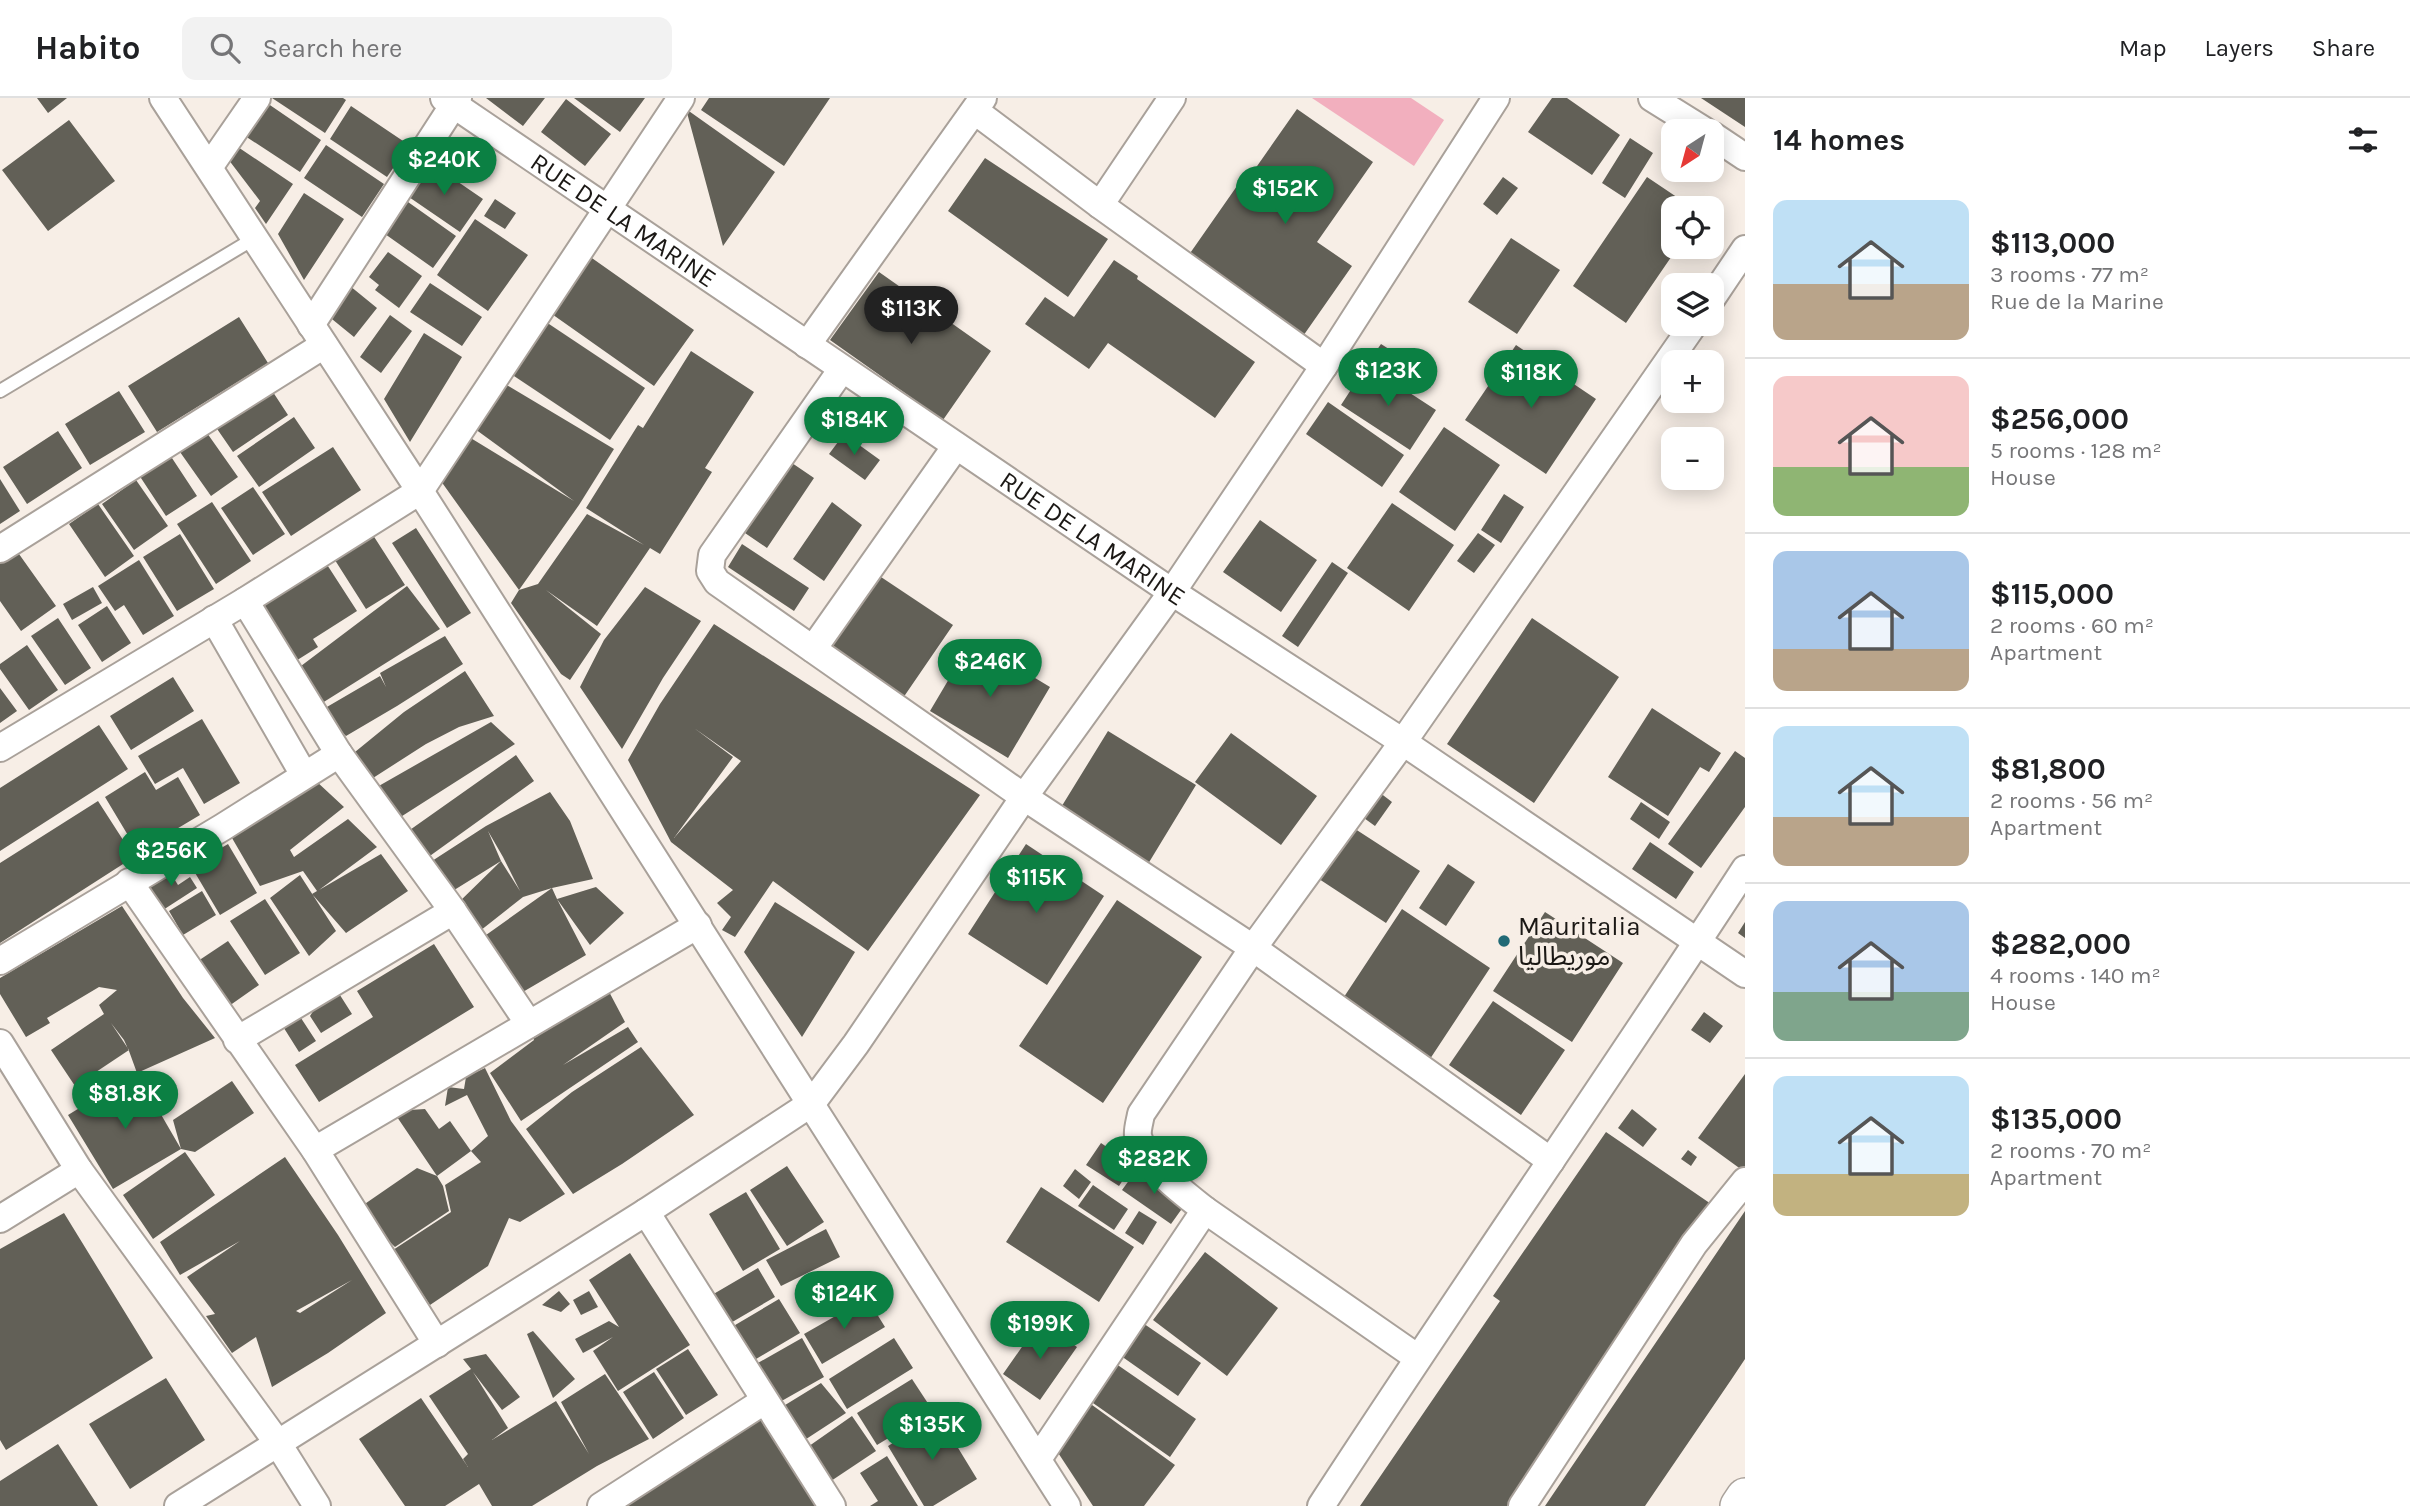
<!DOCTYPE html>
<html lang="en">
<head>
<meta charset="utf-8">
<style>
	:root { --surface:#fff; --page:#f2f2f2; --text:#202124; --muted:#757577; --line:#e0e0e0; --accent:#0b8043 }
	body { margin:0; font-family:Karla,"Noto Sans Arabic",sans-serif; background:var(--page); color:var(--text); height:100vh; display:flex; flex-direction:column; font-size:26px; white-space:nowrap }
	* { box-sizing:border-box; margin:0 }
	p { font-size:23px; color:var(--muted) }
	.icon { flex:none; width:38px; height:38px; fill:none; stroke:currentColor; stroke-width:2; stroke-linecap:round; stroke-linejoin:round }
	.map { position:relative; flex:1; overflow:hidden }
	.drawer { display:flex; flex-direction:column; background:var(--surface); width:665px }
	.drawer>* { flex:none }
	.needle { width:46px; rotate:216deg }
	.tools { position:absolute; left:1661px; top:21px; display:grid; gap:14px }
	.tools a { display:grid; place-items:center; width:63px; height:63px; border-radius:14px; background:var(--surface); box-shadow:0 4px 18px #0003; font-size:35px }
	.price { position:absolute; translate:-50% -60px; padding:0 16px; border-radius:24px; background:var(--accent); color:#fff; font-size:23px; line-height:46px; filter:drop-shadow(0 2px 4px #0008) }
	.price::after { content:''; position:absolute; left:50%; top:42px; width:21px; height:16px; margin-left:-10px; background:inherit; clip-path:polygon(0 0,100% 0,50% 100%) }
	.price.current { background:#222; color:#fff }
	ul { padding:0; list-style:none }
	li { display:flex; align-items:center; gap:21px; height:175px; padding:0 28px }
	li+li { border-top:2px solid var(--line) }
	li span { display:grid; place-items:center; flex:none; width:196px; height:140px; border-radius:14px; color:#555 }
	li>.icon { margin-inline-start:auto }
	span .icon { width:84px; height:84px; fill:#fffc; stroke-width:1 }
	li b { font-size:30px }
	h2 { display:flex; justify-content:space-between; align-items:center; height:84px; padding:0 28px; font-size:30px }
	header { display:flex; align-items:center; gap:42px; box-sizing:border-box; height:98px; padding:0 35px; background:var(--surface); border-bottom:2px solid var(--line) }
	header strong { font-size:33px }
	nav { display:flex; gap:38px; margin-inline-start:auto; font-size:24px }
	.search { width:490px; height:63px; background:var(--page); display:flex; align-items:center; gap:18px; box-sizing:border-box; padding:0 24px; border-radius:14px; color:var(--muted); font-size:26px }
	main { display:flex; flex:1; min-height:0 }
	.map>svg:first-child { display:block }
</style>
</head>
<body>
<header>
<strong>Habito</strong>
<div class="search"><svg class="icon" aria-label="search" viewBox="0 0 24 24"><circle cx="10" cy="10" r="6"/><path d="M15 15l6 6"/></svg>Search here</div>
<nav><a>Map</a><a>Layers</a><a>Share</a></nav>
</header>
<main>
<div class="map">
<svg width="1745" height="1408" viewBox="0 0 1745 1408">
	<rect width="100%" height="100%" fill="#f7eee6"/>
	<!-- green -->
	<path fill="#f2afbe" d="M1312 0H1411L1444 22 1414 68Z"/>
	<!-- building -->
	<path fill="#626057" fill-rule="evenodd" d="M37 0H67L48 15Z
		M272 0H343L346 2 325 35Z
		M486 0H545L523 28Z
		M574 0H645L620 34Z
		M709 0H830L784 68 701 12Z
		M1552 0H1567L1620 37 1592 77 1528 34Z
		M1701 0H1745V29Z
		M566 1 611 36 585 68 541 34Z
		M264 3 321 42 300 74 242 36Z
		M351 8 409 47 387 79 330 41Z
		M686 11 775 74 723 148Z
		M1297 11 1373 64 1317 144 1352 168 1301 241 1186 161 1237 88 1241 91Z
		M69 22 115 83 48 133 2 72Z
		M1630 40 1653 55 1625 100 1602 85Z
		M232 45 293 86 266 126 255 110 260 103 225 57Z
		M326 47 384 86 362 119 304 80Z
		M985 60 1108 141 1068 199 948 113Z
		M429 64 483 101 460 134 406 97Z
		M1503 79 1518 90 1497 117 1483 106Z
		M1647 79 1693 110H1673V149H1678L1626 225 1573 188Z
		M304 95 344 121 304 182 278 136Z
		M495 101 516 115 505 131 484 118Z
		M408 104 456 138 433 170 385 136Z
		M475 121 528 157 488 213 437 177Z
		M1511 140 1560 172 1517 236 1468 204Z
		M388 154 422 178 399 210 375 192 379 187 369 179Z
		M589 158 694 232 654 288 549 214Z
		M1114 162 1138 178 1137 181 1255 264 1215 320 1108 245 1089 271 1025 226 1045 199 1074 219Z
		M879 174 991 253 943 322 830 242Z
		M430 185 482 219 462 248 410 214Z
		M350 188 377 210 354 239 327 217Z
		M390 217 412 233 381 275 360 259Z
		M239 219 268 265 157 334 128 288Z
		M543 222 645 290 610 342 508 274Z
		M424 235 462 259 410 344 384 301Z
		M1381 246 1403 260 1394 274 1372 259Z
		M1516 247 1596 301 1546 376 1465 322Z
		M691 253 754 294 705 370 712 374 660 456 650 450 597 528 546 492 601 536 570 582 561 576 511 505 519 492 538 486 587 416 644 447 586 410 638 327 643 330Z
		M1367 267 1436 312 1410 352 1341 307Z
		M500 283 614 351 579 407 519 492 438 379 469 339 574 403 475 331Z
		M269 288 288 317 233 354 213 325Z
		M119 293 145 334 90 367 65 326Z
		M1328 304 1404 357 1382 389 1306 336Z
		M294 319 315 350 259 389 237 358Z
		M1444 329 1500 367 1455 433 1399 394Z
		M58 333 82 370 27 406 3 369Z
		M207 335 238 379 211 398 180 354Z
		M844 336 880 362 865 382 829 356Z
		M333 349 361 392 291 438 262 394Z
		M170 357 197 398 166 418 139 377Z
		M792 365 814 380 767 450 745 435Z
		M0 381 20 413 0 426Z
		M136 382 168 428 134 452 102 406Z
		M253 389 285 436 253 457 221 410Z
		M1504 396 1524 409 1501 445 1481 432Z
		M212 404 251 463 216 486 177 426Z
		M832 404 862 427 824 483 793 461Z
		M1392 405 1454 447 1409 513 1347 470Z
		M98 406 134 458 105 479 69 426Z
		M1260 422 1317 462 1281 514 1223 474Z
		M416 430 471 515 447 530 392 445Z
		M371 434 405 487 366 511 333 459Z
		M1478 435 1495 447 1474 475 1457 463Z
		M180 436 214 491 177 513 143 459Z
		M742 446 809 490 794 513 728 469Z
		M14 449 56 508 21 533 0 503V459Z
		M139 462 174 518 143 537 124 507 115 513 98 488Z
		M324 462 357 513 313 541 318 549 291 566 253 506Z
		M1332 464 1348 475 1298 549 1282 538Z
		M878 477 953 527 903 600 829 550Z
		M407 488 440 531 319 607 297 571Z
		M93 489 102 505 72 522 63 506Z
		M645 489 701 523 663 580 622 651 580 589 604 542Z
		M107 508 131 545 102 564 78 527Z
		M58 520 91 570 65 587 31 538Z
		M1532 520 1619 579 1534 705 1447 646Z
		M714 526 980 697 868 853 773 783 735 839 722 832 731 819 717 805 733 792 671 744 628 662 660 606ZM694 630 741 663 674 740 733 659Z
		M445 538 463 566 397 608 346 638 320 613 380 578 386 589 380 575Z
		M972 542 1050 589 1008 660 930 613Z
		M27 547 58 592 29 612 0 571V566Z
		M465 573 494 618 459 629 426 646 373 680 355 654 404 614Z
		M173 579 194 613 131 652 110 618Z
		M0 590 17 613 0 625Z
		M1652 610 1721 655 1709 674 1700 669 1668 718 1608 679Z
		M202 621 240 685 204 706 183 670 155 686 138 658Z
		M491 624 515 646 399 720 377 689Z
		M99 627 128 671 0 753V690Z
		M1108 633 1196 687 1148 766 1060 711Z
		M1231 635 1317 698 1281 747 1195 684Z
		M1735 653 1745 660V709L1701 770 1668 746Z
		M516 657 534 683 427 760 407 734Z
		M145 674 156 692 178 679 200 717 138 754 105 699Z
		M316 683 344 709 290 752 294 759 348 721 377 749 319 792 381 756 408 793 346 835 312 796 317 793 303 773 260 788 232 740Z
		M1375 691 1392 704 1375 728 1357 715Z
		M550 694 570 723 593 781 552 790 557 801 596 789 624 815 590 847 557 801 586 857 516 898 479 842 552 790 523 799 471 840 456 807 501 763 520 793 503 759 488 733 501 763 451 794 432 763 486 728Z
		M98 703 134 759 0 845V765Z
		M1641 704 1670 724 1659 741 1630 721Z
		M1349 727 1420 773 1386 825 1316 779Z
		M1650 744 1694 774 1676 801 1632 771Z
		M228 746 257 795 220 817 191 768Z
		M1026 746 1104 798 1047 887 968 836Z
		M180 766 184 772 173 779 178 787 190 779 197 790 163 812 147 788Z
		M1448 766 1475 784 1446 828 1419 810Z
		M300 777 336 833 309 858 270 800Z
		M202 793 216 817 183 837 169 813Z
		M265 801 300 855 265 877 230 823Z
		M1117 802 1202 859 1103 1005 1019 948Z
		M775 804 855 854 802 939 744 854Z
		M122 808 183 900 215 940 137 975 129 953 124 942 111 925 129 952 75 988 51 952 104 916 99 907 117 892 99 889 47 920 50 925 26 939 0 896V880Z
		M1402 811 1490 870 1428 964 1340 905Z
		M1545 814 1623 865 1572 944 1493 893Z
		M1745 824V840L1738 835Z
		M228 843 259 887 229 908 198 863Z
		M434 846 474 909 319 1004 295 967 373 919 357 893Z
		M606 888 625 924 563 967 628 929 638 944 521 1023 490 975 534 942 530 931Z
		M338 894 352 916 321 935 310 918 317 907Z
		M1493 903 1565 952 1521 1017 1449 967Z
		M1704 914 1723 928 1710 945 1691 932Z
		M299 917 316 943 299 954 282 927Z
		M641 949 694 1017 622 1066 573 1096 526 1031 572 994Z
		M485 970 511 1023 565 1096 520 1124 509 1120 488 1168 430 1207 393 1152 451 1114 445 1087 481 1064 471 1053 488 1038 467 997 445 1008 448 989 464 991 466 979Z
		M137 975 181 1051 113 1091 68 1017Z
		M1745 976V1068L1742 1072 1698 1040Z
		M232 983 254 1015 195 1054 181 1051 173 1022Z
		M425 1011 439 1031 450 1023 471 1053 437 1078 393 1013Z
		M1632 1011 1657 1031 1643 1049 1618 1030Z
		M1606 1034 1714 1108 1508 1408H1360L1500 1203 1493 1198Z
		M1101 1045 1133 1067 1119 1088 1086 1067Z
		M1688 1052 1697 1059 1691 1068 1681 1061Z
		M185 1054 215 1097 153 1141 123 1097Z
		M285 1059 338 1137 386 1215 328 1255 272 1289 256 1239 232 1255 206 1218 215 1216 187 1179 240 1143 180 1177 160 1144ZM352 1182 300 1215 296 1213Z
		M787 1068 824 1124 787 1148 750 1092Z
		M417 1070 437 1078 443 1088 449 1113 395 1149 356 1112Z
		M1138 1070 1186 1105 1171 1126 1122 1092Z
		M1075 1071 1091 1084 1079 1101 1063 1088Z
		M1093 1087 1128 1111 1114 1132 1078 1108Z
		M1041 1089 1134 1149 1099 1204 1006 1144Z
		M746 1094 780 1151 743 1173 709 1116Z
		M1139 1113 1157 1124 1143 1147 1125 1135Z
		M1745 1113V1261L1731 1282 1645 1408H1545Z
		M64 1115 153 1260 6 1352 0 1342V1151Z
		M826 1131 840 1159 781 1188 766 1162Z
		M1205 1154 1278 1210 1227 1278 1153 1222Z
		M630 1155 690 1247 618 1293 593 1253 613 1239 583 1255 575 1241 609 1223 619 1229 589 1182Z
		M758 1170 775 1199 722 1230 705 1201Z
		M559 1193 570 1206 561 1214 542 1207Z
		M589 1193 598 1209 581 1217 573 1202Z
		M867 1200 885 1229 822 1266 804 1236Z
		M779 1201 800 1235 746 1267 725 1233Z
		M1137 1221 1201 1265 1178 1298 1114 1253Z
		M1040 1223 1077 1249 1040 1302 1003 1276Z
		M533 1233 575 1281 553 1300 527 1236Z
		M802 1240 824 1279 771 1309 749 1270Z
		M894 1240 913 1270 847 1311 829 1281Z
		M688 1251 718 1297 686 1317 656 1271Z
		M486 1256 520 1299 502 1312 473 1274 508 1330 492 1342 556 1303 589 1356 561 1304 605 1276 649 1341 597 1368 532 1408H492L479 1386 445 1408H405L359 1341 421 1300 468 1369 463 1361 468 1356 429 1298 471 1271 463 1261Z
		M1109 1261 1196 1321 1170 1359 1083 1298Z
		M654 1274 684 1320 653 1341 623 1294Z
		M166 1280 205 1342 130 1391 89 1326Z
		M912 1281 933 1313 877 1347 857 1315Z
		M821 1285 846 1315 797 1347 777 1312Z
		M1081 1299 1175 1367 1144 1408H1093L1051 1344Z
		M759 1314 820 1408H614Z
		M938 1317 977 1381 933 1408H924L888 1348Z
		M852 1318 876 1353 825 1387 802 1353Z
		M58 1346 98 1408H0V1383Z
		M887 1358 918 1408H870L878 1403 860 1375Z"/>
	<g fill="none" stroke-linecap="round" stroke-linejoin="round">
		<!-- lane casing -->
		<g stroke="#a9a19a" stroke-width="16">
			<path id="lane" d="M0 293 255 140"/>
		</g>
		<!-- street casing -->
		<g stroke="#a9a19a" stroke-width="30">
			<g id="street">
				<path d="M163 0 420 393 1067 1408"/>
				<path id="s1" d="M444 0 1172 494 1403 644 1745 876"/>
				<path d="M1652 0 1705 33"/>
				<path d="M975 13 1100 107 1324 268"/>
				<path d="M1712 37 1745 59"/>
				<path d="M210 68 257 0"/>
				<path d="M1100 107 1172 0"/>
				<path d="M1712 200 1745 151"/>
				<path d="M311 227 458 0"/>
				<path d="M807 247 983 0"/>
				<path d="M842 271 712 457 710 473 717 484 1024 699 1253 850 1551 1063"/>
				<path d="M0 451 324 247"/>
				<path d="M245 503 339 656 453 813 529 926"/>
				<path d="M214 521 304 677"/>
				<path d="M813 551 956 348"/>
				<path d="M0 650 245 503 420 393 681 0"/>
				<path d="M129 784 315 1052 437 1246"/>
				<path d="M0 863 223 729 339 656"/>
				<path d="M237 942 453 813"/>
				<path d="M0 945 79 1072 277 1344 317 1408"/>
				<path d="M315 1052 698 827"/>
				<path d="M646 1114 832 1408"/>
				<path d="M0 1121 79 1072"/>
				<path d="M1418 1260 1205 1112C1183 1094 1144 1067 1138 1038 1137 1031 1140 1023 1141 1016L1253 850 1403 644 1694 226"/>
				<path d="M1038 1361 1205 1112"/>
				<path d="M178 1408 646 1114 812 1005 856 946 1024 699 1172 494 1324 268 1496 0"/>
				<path d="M601 1408 764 1303"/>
				<path d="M1321 1408C1460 1194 1606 985 1745 771"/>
				<path d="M1522 1408 1694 1146 1745 1083"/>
			</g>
		</g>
		<!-- secondary casing -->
		<g stroke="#a9a19a" stroke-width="40">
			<path id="secondary" d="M1739 1408 1745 1399"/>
		</g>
		<!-- lane -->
		<use href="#lane" stroke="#fff" stroke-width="12"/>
		<!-- street -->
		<use href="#street" stroke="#fff" stroke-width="26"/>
		<!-- secondary -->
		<use href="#secondary" stroke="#fff" stroke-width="37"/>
	</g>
	<!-- markers -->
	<circle fill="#216a76" stroke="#f7eee6" stroke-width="2.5" cx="1504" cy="843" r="7"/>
	<g text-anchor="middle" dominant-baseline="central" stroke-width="7" stroke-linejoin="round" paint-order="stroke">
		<!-- street labels -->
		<g font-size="26" fill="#1b1815" stroke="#f7eee6">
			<text stroke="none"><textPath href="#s1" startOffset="217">RUE DE LA MARINE</textPath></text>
			<text stroke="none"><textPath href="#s1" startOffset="784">RUE DE LA MARINE</textPath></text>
		</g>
		<!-- poi labels -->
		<g font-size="26" fill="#1b1815" stroke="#f7eee6" text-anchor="start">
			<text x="1518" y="828">Mauritalia<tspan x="1518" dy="30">موريطاليا</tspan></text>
		</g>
	</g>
</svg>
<div class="tools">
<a><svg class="needle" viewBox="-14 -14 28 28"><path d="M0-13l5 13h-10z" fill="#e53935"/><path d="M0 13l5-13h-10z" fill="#757577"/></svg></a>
<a><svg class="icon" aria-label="locate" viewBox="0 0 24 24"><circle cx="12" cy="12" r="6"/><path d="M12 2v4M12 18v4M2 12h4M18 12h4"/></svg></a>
<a><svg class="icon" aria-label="layers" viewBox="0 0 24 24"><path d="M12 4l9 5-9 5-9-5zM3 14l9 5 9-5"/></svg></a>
<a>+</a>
<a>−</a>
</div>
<b class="price" style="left:444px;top:99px">$240K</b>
<b class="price" style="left:1285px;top:128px">$152K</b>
<b class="price current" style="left:911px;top:248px">$113K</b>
<b class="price" style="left:1388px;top:310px">$123K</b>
<b class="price" style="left:1531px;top:312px">$118K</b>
<b class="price" style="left:854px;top:359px">$184K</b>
<b class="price" style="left:990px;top:601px">$246K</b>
<b class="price" style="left:171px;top:790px">$256K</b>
<b class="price" style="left:1036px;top:817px">$115K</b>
<b class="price" style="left:125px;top:1033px">$81.8K</b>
<b class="price" style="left:1154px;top:1098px">$282K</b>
<b class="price" style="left:844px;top:1233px">$124K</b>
<b class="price" style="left:1040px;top:1263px">$199K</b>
<b class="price" style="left:932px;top:1364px">$135K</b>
</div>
<section class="drawer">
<h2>14 homes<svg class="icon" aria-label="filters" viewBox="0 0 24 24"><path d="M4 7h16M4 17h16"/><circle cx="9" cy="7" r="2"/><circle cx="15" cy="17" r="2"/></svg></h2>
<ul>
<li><span style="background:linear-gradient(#bfe0f5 60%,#b9a48a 0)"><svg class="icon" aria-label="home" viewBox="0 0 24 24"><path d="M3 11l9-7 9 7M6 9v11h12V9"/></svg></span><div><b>$113,000</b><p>3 rooms · 77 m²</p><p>Rue de la Marine</p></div></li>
<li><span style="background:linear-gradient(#f6c9c9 65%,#8fb573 0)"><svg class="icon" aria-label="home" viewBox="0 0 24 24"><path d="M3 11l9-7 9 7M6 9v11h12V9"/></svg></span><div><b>$256,000</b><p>5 rooms · 128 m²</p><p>House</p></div></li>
<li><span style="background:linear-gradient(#a9c7e8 70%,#b9a48a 0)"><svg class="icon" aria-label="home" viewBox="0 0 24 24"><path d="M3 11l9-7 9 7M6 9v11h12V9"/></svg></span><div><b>$115,000</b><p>2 rooms · 60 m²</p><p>Apartment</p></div></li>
<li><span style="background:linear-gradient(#bfe0f5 65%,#b9a48a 0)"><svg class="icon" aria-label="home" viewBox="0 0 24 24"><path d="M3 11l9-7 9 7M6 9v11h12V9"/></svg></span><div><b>$81,800</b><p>2 rooms · 56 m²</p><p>Apartment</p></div></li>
<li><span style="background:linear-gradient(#a9c7e8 65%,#7fa58c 0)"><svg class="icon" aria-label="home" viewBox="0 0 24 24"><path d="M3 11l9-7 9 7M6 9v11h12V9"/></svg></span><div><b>$282,000</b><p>4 rooms · 140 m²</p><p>House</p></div></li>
<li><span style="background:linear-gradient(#bfe0f5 70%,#c2b280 0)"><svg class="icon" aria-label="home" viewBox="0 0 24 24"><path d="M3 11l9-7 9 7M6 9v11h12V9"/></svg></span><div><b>$135,000</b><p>2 rooms · 70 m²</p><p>Apartment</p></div></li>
</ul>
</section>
</main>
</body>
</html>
